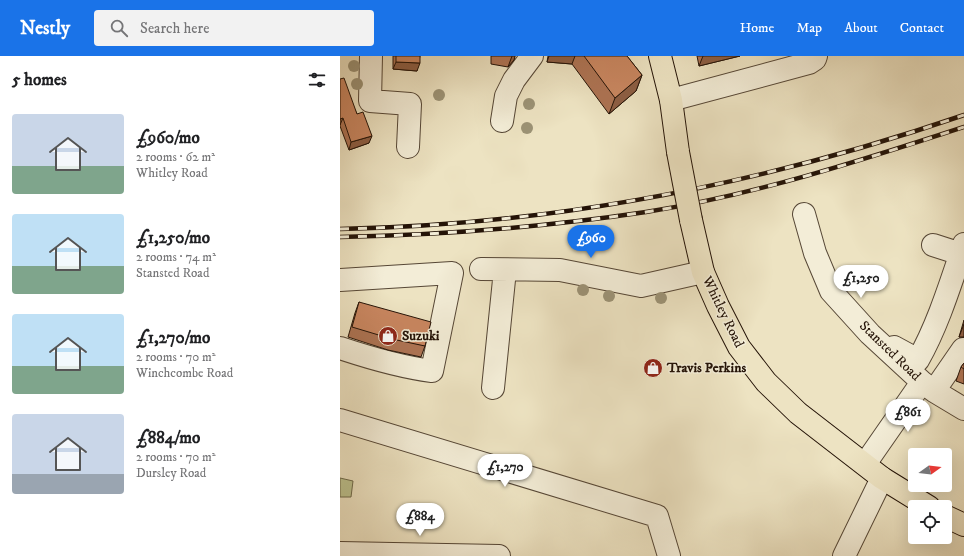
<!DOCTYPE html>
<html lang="en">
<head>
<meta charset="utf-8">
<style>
	:root { --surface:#fff; --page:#f2f2f2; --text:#202124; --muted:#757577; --accent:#1a73e8 }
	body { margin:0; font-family:"IM FELL DW Pica",serif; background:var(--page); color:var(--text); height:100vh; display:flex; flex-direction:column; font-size:15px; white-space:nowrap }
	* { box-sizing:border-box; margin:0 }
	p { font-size:13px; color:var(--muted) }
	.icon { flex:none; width:22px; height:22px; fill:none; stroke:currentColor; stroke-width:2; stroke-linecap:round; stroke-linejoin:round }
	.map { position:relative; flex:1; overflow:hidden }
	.drawer { display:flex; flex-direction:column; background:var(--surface); width:340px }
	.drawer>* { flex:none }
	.needle { width:26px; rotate:75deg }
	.tools { position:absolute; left:568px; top:392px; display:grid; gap:8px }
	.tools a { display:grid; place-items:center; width:44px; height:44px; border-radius:4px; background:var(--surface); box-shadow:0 4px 16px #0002; font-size:20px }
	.price { position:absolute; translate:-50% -34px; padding:0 9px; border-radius:14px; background:#fff; color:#222; font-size:13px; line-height:26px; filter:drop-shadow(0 1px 2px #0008) }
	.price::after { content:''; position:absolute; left:50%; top:24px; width:12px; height:9px; margin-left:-6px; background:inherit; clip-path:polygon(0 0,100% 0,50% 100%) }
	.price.active { background:var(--accent); color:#fff }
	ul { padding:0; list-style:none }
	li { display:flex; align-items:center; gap:12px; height:100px; padding:0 12px }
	li span { display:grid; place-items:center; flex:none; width:112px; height:80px; border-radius:4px; color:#555 }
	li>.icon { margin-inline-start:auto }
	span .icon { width:48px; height:48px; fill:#fffc; stroke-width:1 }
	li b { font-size:17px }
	h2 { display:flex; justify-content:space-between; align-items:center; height:48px; padding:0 12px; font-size:17px }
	header { display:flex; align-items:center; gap:24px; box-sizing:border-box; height:56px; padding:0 20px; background:var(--accent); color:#fff }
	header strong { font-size:19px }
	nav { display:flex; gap:22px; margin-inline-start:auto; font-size:14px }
	.search { width:280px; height:36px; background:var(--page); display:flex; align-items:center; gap:10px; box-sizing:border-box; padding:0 14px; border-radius:4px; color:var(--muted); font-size:15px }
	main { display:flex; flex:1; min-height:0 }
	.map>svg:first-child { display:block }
</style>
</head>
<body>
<header>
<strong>Nestly</strong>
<div class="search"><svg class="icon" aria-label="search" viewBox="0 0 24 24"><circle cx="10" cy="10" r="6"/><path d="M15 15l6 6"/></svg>Search here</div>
<nav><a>Home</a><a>Map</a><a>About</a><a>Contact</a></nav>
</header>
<main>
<section class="drawer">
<h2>5 homes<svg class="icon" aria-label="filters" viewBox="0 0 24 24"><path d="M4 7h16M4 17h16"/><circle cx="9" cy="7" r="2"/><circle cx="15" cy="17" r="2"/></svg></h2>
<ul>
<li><span style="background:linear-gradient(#c9d6e8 65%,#7fa58c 0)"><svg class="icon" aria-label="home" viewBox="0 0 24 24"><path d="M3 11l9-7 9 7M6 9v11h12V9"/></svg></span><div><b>£960/mo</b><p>2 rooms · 62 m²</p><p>Whitley Road</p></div></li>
<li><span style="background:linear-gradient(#bfe0f5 65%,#7fa58c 0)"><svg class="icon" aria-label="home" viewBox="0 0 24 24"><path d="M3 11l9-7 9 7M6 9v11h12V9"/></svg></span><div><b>£1,250/mo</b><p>2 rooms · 74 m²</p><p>Stansted Road</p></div></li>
<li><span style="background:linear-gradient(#bfe0f5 65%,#7fa58c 0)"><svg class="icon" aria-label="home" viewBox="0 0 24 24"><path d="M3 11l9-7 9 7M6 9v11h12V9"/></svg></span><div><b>£1,270/mo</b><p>2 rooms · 70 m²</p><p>Winchcombe Road</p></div></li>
<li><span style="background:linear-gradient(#c9d6e8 75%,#9aa5b1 0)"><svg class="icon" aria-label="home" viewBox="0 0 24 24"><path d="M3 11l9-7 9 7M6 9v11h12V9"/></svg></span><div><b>£884/mo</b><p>2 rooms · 70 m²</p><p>Dursley Road</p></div></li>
</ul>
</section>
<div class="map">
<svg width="624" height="500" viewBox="0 0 624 500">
	<rect width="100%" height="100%" fill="#ede3c2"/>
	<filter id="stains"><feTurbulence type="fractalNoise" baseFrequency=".005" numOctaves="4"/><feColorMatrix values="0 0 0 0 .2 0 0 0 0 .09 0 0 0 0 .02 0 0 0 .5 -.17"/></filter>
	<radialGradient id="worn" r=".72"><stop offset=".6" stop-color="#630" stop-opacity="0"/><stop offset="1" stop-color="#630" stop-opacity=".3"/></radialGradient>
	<!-- green -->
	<path fill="#bdc390" stroke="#706b4c" d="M0 422 13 425 11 441H0Z"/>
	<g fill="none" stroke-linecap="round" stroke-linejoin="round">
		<!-- minor casing -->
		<g stroke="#564736" stroke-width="24">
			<path id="minor" d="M31 0 30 45 70 48 68 91
				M331 44 469 7 475 3 476 0
				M162 65 166 40 174 24 192 0
				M464 158 475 197 491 235 530 278 582 326 594 335 624 353
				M593 189 621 198
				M141 213 220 214 301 230 363 216
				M0 224 112 217 92 315C60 311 30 302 0 292
				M554 291 578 304C598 269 611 226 624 188
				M153 332 165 214
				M594 335 623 293
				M0 364 317 460 329 500
				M525 408 582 326
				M0 497 159 500
				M504 500 542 422"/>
		</g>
		<!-- major casing -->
		<g stroke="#241307" stroke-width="24">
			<path id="major" d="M320 0 331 44 338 96
				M351 164 363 216 378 250 399 291 426 326 458 357 542 422 589 451
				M605 460 624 469"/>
		</g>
		<!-- minor -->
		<use href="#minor" stroke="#f3edd7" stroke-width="22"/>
		<!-- major -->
		<use href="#major" stroke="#ede3c2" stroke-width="22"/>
		<!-- rail casing -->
		<g stroke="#241307" stroke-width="4.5">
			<path id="rail" d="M0 173C212 169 423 128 624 59
				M0 181C102 179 205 171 306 156 414 139 520 105 624 71"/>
		</g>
		<!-- rail -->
		<use href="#rail" stroke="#f3edd7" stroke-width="3" stroke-dasharray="9" stroke-linecap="butt"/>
		<!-- major-bridge casing -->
		<g stroke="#241307" stroke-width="24" stroke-linecap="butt">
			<path id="major-bridge" d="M338 96 351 164"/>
		</g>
		<!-- major-bridge -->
		<use href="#major-bridge" stroke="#ede3c2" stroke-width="22"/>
	</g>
	<!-- trees -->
	<g fill="#9c9376">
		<circle cx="14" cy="10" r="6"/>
		<circle cx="17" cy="28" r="6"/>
		<circle cx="99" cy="39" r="6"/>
		<circle cx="189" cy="48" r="6"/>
		<circle cx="187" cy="72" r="6"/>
		<circle cx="243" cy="234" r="6"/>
		<circle cx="269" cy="240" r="6"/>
		<circle cx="321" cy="242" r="6"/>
	</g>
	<!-- wall -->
	<path fill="#ad7353" stroke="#241307" d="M53 0H80L77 15 53 13Z
		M151 0H175L174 4 168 11 151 8Z
		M208 0H287L302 19 296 35 269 58 232 8 207 6Z
		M357 0H400L359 10Z
		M0 23 17 58 29 87 9 94 0 70Z
		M19 246 85 290 81 301 48 294 8 281 15 257Z
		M624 264V281H619Z
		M624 307V328L616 325 621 311Z"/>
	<!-- shaded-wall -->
	<path fill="#8d5e43" stroke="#241307" d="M172 0H175L174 4 168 11Z
		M209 0H235L232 8 207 6Z
		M363 0H400L359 10Z
		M56 6 80 7 77 15 53 13Z
		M302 19 296 35 269 58 275 42Z
		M3 62 0 69V63Z
		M32 80 29 87 9 94 11 86Z
		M624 268V281H619Z"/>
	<!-- building -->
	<path fill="#c98660" stroke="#241307" d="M56 0H80V7L56 6Z
		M244 0H287L302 19 275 42Z
		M4 22 17 58 23 56 32 80 11 86 3 62 0 63V23Z
		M19 246 91 266 85 290 52 283 12 271Z
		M624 307V313L621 311Z"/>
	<!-- icons -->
	<defs>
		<g id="shop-disc" transform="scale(1)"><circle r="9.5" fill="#8f2418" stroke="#f3edd7"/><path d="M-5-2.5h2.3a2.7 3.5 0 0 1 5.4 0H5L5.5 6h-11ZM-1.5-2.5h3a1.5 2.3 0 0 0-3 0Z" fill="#fff"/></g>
	</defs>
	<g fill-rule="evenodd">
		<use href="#shop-disc" x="48" y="280"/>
		<use href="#shop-disc" x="313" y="312"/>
	</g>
	<g text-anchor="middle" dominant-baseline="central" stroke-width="3" stroke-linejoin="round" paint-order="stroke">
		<!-- street labels -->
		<g font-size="14" fill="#241307" stroke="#f3edd7">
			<text transform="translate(383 256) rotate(64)">Whitley Road</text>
			<text transform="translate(550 295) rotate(44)">Stansted Road</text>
		</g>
		<!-- poi labels -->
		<g font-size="14" font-weight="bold" fill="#241307" stroke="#f3edd7" text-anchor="start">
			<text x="62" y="280">Suzuki</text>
			<text x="327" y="312">Travis Perkins</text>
		</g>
	</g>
	<rect width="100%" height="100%" filter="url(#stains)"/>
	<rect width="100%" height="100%" fill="url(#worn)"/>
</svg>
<div class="tools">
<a><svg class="needle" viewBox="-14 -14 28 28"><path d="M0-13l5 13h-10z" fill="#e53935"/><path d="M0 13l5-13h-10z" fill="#757577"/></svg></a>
<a><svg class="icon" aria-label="locate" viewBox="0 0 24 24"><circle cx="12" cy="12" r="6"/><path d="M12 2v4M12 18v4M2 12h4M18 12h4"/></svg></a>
</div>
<b class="price active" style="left:251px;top:203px">£960</b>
<b class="price" style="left:521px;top:243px">£1,250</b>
<b class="price" style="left:568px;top:377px">£861</b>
<b class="price" style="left:165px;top:432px">£1,270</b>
<b class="price" style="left:80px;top:481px">£884</b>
</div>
</main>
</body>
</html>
